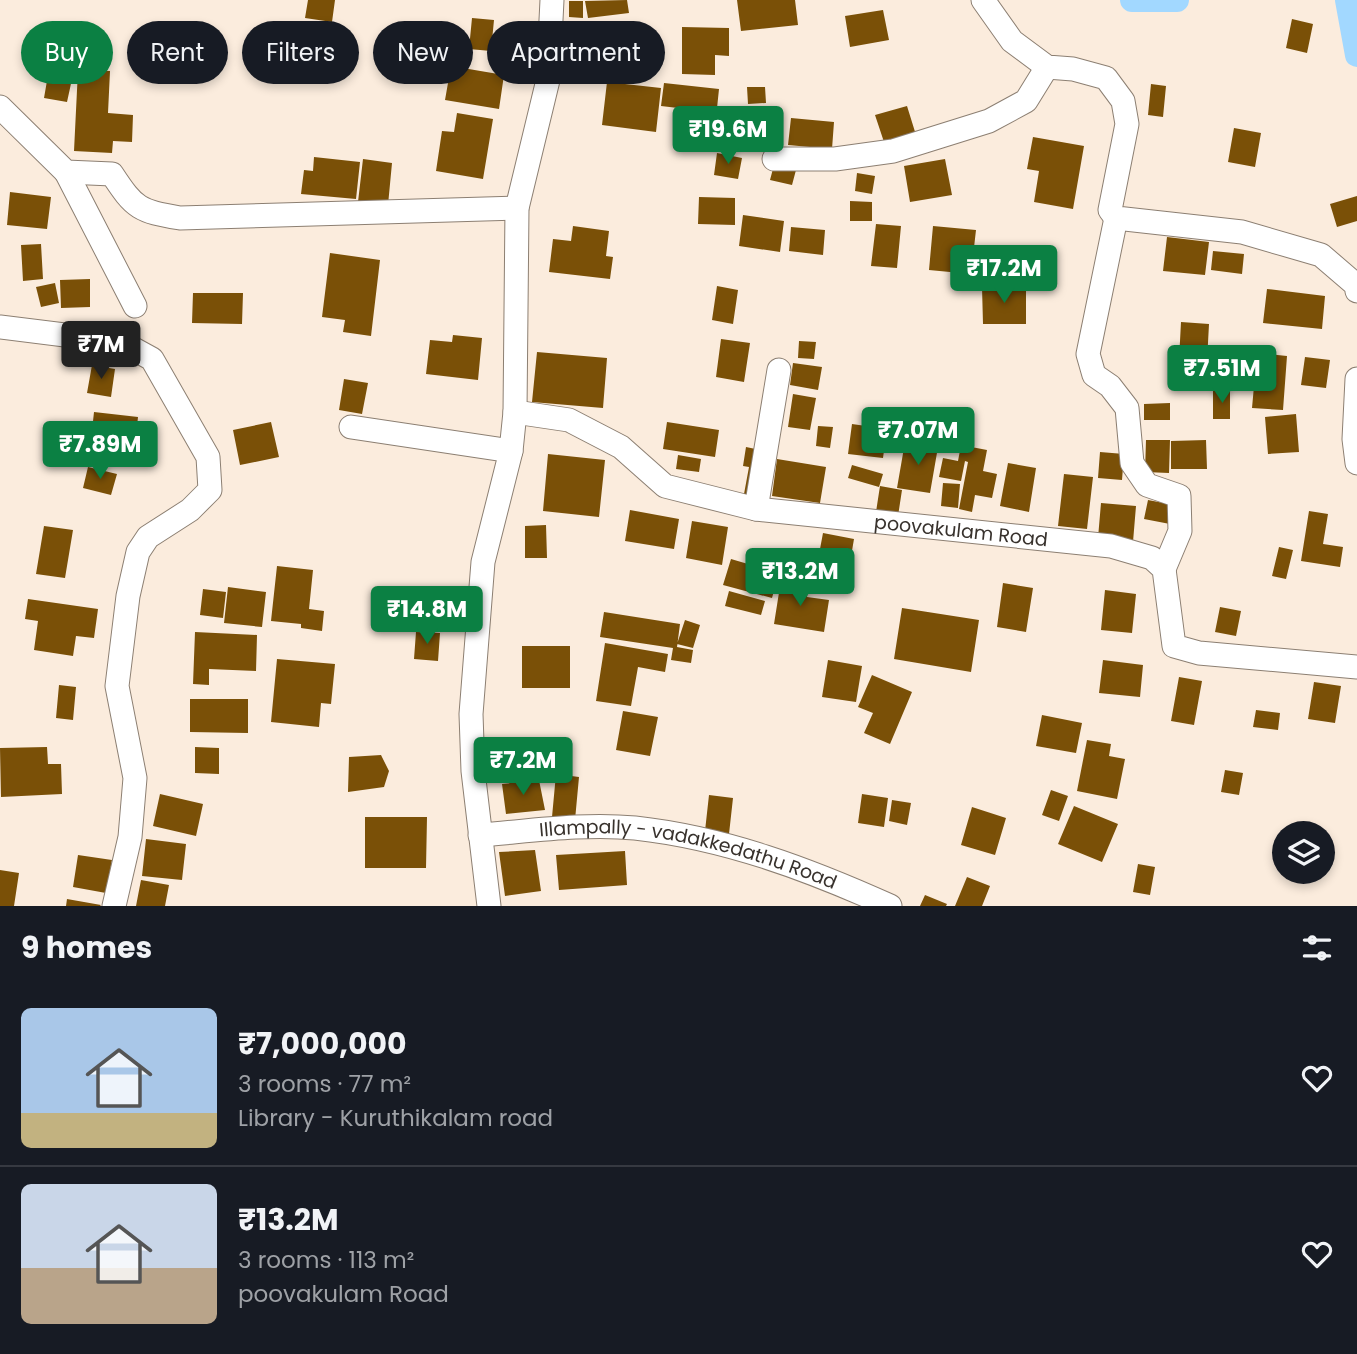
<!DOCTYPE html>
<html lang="en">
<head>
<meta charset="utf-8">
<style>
	:root { --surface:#171b24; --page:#20242c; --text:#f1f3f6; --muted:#9ea1a6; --line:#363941; --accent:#0b8043 }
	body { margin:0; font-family:Poppins,sans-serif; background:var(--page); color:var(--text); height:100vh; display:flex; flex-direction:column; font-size:26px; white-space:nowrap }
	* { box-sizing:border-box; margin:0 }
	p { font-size:23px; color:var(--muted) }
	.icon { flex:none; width:38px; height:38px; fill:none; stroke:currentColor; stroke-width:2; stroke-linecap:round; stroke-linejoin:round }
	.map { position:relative; height:906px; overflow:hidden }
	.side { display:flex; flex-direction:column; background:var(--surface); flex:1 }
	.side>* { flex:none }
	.top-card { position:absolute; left:21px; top:21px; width:700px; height:63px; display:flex; gap:14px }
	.tools { position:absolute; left:1272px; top:821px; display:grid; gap:14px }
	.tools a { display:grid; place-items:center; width:63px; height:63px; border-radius:50%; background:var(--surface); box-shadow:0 4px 10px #0003; font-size:35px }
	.price { position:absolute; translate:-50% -60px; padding:0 16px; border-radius:7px; background:var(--accent); color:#fff; font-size:23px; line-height:46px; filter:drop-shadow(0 2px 4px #0008) }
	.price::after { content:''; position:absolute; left:50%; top:42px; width:21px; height:16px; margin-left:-10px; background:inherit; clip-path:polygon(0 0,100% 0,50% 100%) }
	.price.current { background:#222; color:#fff }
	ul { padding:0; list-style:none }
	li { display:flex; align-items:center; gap:21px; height:175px; padding:0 21px }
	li+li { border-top:2px solid var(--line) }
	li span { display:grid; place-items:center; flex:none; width:196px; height:140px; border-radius:10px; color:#555 }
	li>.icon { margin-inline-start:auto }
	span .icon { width:84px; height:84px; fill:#fffc; stroke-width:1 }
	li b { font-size:30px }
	h2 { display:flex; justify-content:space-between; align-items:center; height:84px; padding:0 21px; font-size:30px }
	.pill { padding:0 24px; border-radius:32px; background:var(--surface); box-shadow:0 4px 10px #0003; font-size:24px; line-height:63px }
	.pill.current { background:var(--accent); color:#fff }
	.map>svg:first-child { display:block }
</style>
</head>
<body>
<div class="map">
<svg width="1357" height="906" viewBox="0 0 1357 906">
	<rect width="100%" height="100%" fill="#fbecdd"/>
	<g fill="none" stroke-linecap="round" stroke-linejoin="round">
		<!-- canal -->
		<path stroke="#a2d8ff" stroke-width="24" d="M1132 0H1177
			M1347 0 1357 55"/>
	</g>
	<!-- building -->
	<path fill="#7a5007" d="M308 0H335L332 22 305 18Z
		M627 0 629 13 588 18 585 1Z
		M737 0H795L798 25 741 31Z
		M569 1H583V18L569 17Z
		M883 10 889 40 850 47 845 16Z
		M472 18 494 20 491 51 469 49Z
		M1292 19 1313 24 1307 53 1286 48Z
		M682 27 729 28V56L715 55V75L682 74Z
		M451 66 504 75 499 109 445 100Z
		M78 70 110 71 108 113 133 115 132 142 113 141 112 153 74 151Z
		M48 75 72 79 67 102 44 98Z
		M607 82 661 88 656 132 602 125Z
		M664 83 719 89 714 137 676 133 678 108 661 106Z
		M1151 84 1166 86 1163 117 1148 115Z
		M747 87H765L766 103 748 104Z
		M907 106 916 135 885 145 875 115Z
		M457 113 493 119 483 179 436 171 442 131 454 132Z
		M791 118 834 122 832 149 788 145Z
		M1234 128 1261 133 1255 167 1228 162Z
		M1033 137 1084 146 1073 209 1034 202 1039 171 1027 169Z
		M717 153 742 158 738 179 714 175Z
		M314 157 360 162 356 199 301 194 304 170 313 171Z
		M363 159 392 163 388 205 358 202Z
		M945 159 952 195 910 202 904 166Z
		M774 165 796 170 792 185 770 180Z
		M857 173 875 176 872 194 855 191Z
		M10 192 51 197 47 229 7 225Z
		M1357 196V221L1337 227 1330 204Z
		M699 197 735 198V225L698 224Z
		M850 201 872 202V221H850Z
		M743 215 784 221 780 252 739 246Z
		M876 224 901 226 897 268 871 266Z
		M573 226 609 231 606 256 613 257 610 279 549 272 553 239 571 241Z
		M933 226 976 230 971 274 929 270Z
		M791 227 825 230 823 255 789 251Z
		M1167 237 1209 242 1205 275 1163 271Z
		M41 244 43 279 23 281 21 245Z
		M1213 251 1244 254 1242 274 1211 270Z
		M330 253 380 260 371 336 343 332 345 320 322 317Z
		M90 279V307L61 308 60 280Z
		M55 283 59 303 41 307 36 287Z
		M717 286 738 290 733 324 712 320Z
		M982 287H1026V324H983Z
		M1267 289 1325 296 1322 329 1263 323Z
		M193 293H243L242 324 192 323Z
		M1181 322 1209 324 1206 380 1178 379Z
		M453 335 482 338 478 380 426 374 430 340 452 342Z
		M721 339 750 343 744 382 716 377Z
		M799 341 816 342 814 359 798 358Z
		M537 352 607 358 603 408 532 402Z
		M1257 353 1287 356 1283 410 1252 408Z
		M1217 355 1233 358 1228 386 1212 383Z
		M1305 357 1330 360 1326 388 1301 385Z
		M793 363 822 367 818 390 790 385Z
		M92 365 115 369 111 397 87 393Z
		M344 379 368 383 362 414 339 410Z
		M1230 390V419H1213V391Z
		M793 394 816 398 810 430 788 427Z
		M1170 403V420H1144V404Z
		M94 412 138 417 134 454 90 449Z
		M1296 414 1299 452 1268 454 1265 417Z
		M271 422 279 457 240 465 233 430Z
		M667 422 719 430 715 457 663 449Z
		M852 424 887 429 883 458 848 454Z
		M818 426 833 427 830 448 816 446Z
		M1146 440H1170L1169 473 1145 472Z
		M1206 440 1207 469H1171V441Z
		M905 442 938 447 930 493 897 488Z
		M961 445 987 450 983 471 997 474 992 498 975 495 972 512 959 509 968 462 965 461 961 481 939 477 943 458 958 461Z
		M746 447 770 452 761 497 744 494 749 467 743 466Z
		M1100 452 1124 454 1122 480 1098 478Z
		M548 454 605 460 599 517 543 511Z
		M678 455 701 459 699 472 676 469Z
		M777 459 826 467 820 503 772 496Z
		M1008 463 1036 468 1029 512 1000 506Z
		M852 465 883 474 879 487 848 478Z
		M88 467 117 474 111 495 83 488Z
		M1064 474 1093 477 1087 529 1058 526Z
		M943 483 960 484 958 508 941 506Z
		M880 486 902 490 898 516 876 512Z
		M1148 500 1174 505 1170 524 1144 519Z
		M1101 503 1136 506 1133 542 1098 538Z
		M630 510 679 519 674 549 625 541Z
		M1309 511 1328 514 1323 544 1343 547 1340 567 1301 561Z
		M692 521 728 527 722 565 686 558Z
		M546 525 547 558H525V526Z
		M44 526 73 530 65 578 36 574Z
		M823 533 854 539 846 586 814 581Z
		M1279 547 1293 550 1286 579 1272 576Z
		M731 559 779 573 772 598 723 585Z
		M277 566 313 570 309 609 324 611 322 631 301 628V624L271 621Z
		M781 580 809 585 807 597 829 600 824 632 774 624Z
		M1003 583 1033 588 1026 632 997 627Z
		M228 587 266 592 262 627 224 623Z
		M203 589 226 592 223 618 200 615Z
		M1105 590 1136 594 1132 633 1101 630Z
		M729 591 765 601 761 615 725 606Z
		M28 599 98 609 94 638 76 636 73 656 34 650 38 621 25 619Z
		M1220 607 1241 611 1236 636 1215 632Z
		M902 608 979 620 971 672 894 659Z
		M604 612 680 624 677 647 693 650 691 663 671 660 673 648 600 637Z
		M685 620 700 625 693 648 677 644Z
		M195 632 257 635 256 671 209 669V685L193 684Z
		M416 632 440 633 438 661 414 659Z
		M605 643 668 654 665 672 638 667 631 706 596 701Z
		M522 646H570V688H522Z
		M277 659 335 664 331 704 321 703 319 727 271 722Z
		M828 660 862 666 856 702 822 697Z
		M1103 660 1143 665 1140 697 1099 693Z
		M872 675 912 692 890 744 864 733 873 713 858 707Z
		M1179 677 1202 681 1194 725 1171 721Z
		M1314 682 1341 686 1335 723 1308 719Z
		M59 685 76 687 73 720 56 718Z
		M190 699H248V733L190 732Z
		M1256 710 1280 713 1278 730 1253 727Z
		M623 711 658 717 650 756 616 750Z
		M1042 715 1082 723 1076 753 1036 746Z
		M1087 740 1111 744 1109 756 1125 759 1117 799 1077 791Z
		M47 747 48 764H61L62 794 1 797 0 748Z
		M195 747 219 748V774L195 773Z
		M381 755 389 771 384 787 348 792 349 757Z
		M1225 770 1243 773 1239 795 1221 792Z
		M556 774 579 777 575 820 552 817Z
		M539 780 545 810 506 814 502 784Z
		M1051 790 1068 796 1059 821 1042 815Z
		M160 794 203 804 196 836 153 826Z
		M862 794 888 798 884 827 858 823Z
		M709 795 733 798 729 834 705 831Z
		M892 800 911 803 907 825 889 821Z
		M1074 806 1118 824 1102 862 1058 844Z
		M972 807 1006 818 995 855 961 845Z
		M365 817H427L426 868H365Z
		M146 839 186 844 182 880 142 876Z
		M535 850 541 891 505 896 499 852Z
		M625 851 627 885 559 890 556 855Z
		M78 855 112 860 106 893 73 887Z
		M1138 864 1155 867 1150 895 1133 892Z
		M0 870 19 873 14 906H0Z
		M967 877 990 886 982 906H955Z
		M141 880 169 885 165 906H136Z
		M925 895 947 904 946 906H920Z
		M67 899 101 905 100 906H66Z"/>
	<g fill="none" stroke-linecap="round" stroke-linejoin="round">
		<!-- minor casing -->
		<g stroke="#8c7f72" stroke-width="25">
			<g id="minor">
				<path d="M983 0 1012 41 1047 67 1073 69 1106 78 1123 101 1127 124 1110 210 1116 218 1242 232 1321 255 1356 285 1357 291"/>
				<path d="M0 107 66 172 112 174C135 209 139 211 180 218L517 208"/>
				<path d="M774 159H835L893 151 989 121 1026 101 1047 67"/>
				<path d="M66 172 135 306"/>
				<path d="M1116 218 1088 354 1094 375 1110 386 1127 408 1132 463 1147 485 1179 496 1180 531 1164 569"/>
				<path d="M0 327 121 342 152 359 208 457 210 490 190 510 148 537 138 552 128 596 117 686 135 778 130 837 114 906"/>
				<path d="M1357 379 1354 439 1357 463"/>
				<path id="s1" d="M515 412 569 420 621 447 665 486 756 509 1111 546 1152 558 1164 569 1174 646 1199 653 1357 667"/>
				<path d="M351 427 511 451"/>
				<path d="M756 509 779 370"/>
				<path id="s2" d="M480 835C531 831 584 823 635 828 725 838 808 869 890 906"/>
				<path d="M489 906 473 771 471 714 483 562 511 451 515 412 517 208 548 80 552 0"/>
			</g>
		</g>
		<!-- minor -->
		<use href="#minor" stroke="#fff" stroke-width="23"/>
	</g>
	<g text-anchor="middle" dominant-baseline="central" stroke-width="7" stroke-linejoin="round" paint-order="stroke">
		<!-- street labels -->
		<g font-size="19" fill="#38322d" stroke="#fbecdd">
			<text stroke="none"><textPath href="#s1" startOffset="472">poovakulam Road</textPath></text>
			<text stroke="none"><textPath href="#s2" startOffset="212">Illampally - vadakkedathu Road</textPath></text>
		</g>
	</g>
</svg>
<div class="tools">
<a><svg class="icon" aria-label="layers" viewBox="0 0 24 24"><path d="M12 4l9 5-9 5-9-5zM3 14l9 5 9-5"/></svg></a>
</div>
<b class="price" style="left:728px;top:166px">₹19.6M</b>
<b class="price" style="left:1004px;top:305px">₹17.2M</b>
<b class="price current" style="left:101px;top:381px">₹7M</b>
<b class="price" style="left:1222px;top:405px">₹7.51M</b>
<b class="price" style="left:918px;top:467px">₹7.07M</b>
<b class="price" style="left:100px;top:481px">₹7.89M</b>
<b class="price" style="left:800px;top:608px">₹13.2M</b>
<b class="price" style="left:427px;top:646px">₹14.8M</b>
<b class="price" style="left:523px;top:797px">₹7.2M</b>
<div class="top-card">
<a class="pill current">Buy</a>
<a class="pill">Rent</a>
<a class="pill">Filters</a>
<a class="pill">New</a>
<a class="pill">Apartment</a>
</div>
</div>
<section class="side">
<h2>9 homes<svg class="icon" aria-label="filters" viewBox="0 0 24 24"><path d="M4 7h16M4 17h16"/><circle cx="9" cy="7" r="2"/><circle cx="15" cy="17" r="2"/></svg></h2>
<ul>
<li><span style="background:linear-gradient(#a9c7e8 75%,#c2b280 0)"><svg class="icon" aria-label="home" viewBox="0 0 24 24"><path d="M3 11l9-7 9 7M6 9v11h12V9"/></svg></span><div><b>₹7,000,000</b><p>3 rooms · 77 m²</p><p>Library - Kuruthikalam road</p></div><svg class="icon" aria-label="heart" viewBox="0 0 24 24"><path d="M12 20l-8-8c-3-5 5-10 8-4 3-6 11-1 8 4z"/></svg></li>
<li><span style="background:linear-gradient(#c9d6e8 60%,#b9a48a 0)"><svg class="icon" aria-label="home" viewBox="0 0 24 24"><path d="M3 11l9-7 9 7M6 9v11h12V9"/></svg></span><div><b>₹13.2M</b><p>3 rooms · 113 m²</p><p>poovakulam Road</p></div><svg class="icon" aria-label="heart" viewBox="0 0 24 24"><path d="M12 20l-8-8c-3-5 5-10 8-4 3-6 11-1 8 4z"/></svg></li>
</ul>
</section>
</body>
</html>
